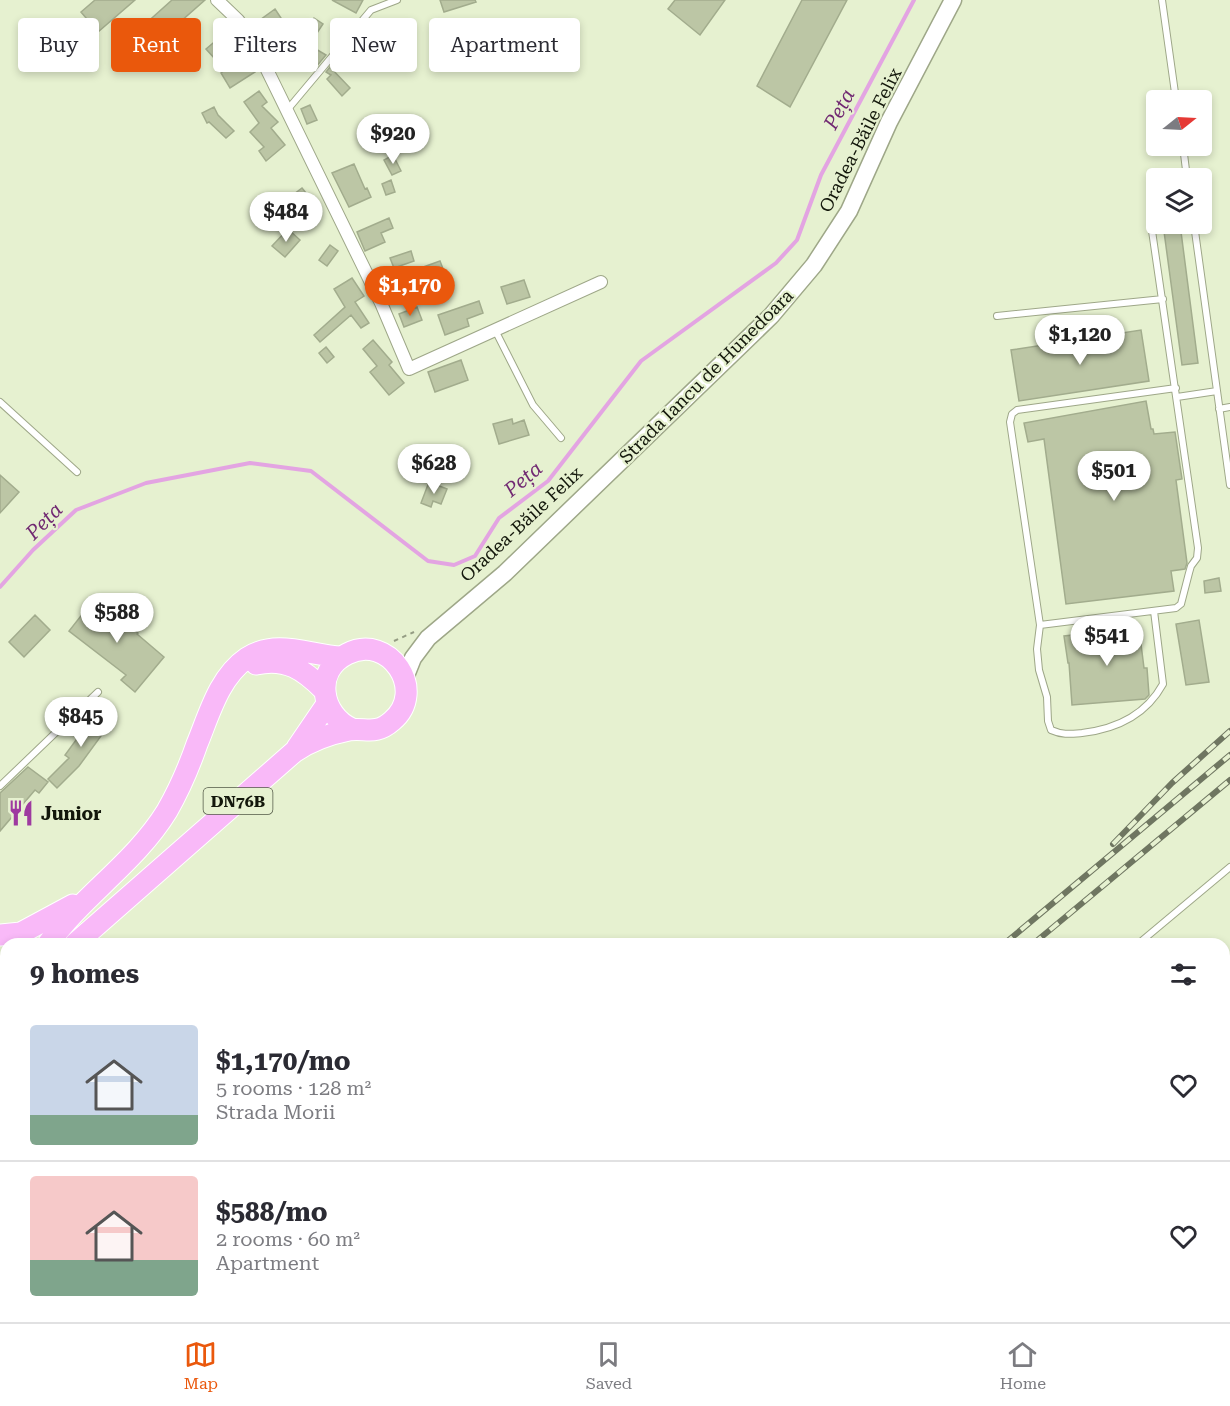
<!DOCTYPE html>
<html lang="en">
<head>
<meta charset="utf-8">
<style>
	:root { --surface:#fff; --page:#f2f2f3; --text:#2b2b33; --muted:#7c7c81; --line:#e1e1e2; --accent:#ea580c }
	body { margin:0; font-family:"Roboto Serif",serif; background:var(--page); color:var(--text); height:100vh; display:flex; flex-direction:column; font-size:22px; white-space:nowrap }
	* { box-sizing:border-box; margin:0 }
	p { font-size:20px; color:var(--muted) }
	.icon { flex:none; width:33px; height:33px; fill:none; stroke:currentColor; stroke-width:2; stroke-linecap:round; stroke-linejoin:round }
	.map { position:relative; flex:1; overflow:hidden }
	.sheet { position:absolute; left:0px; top:938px; width:1230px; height:386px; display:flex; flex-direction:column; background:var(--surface); border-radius:18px 18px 0 0; box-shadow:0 3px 9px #0003 }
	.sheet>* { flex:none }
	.hud { position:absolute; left:18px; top:18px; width:600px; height:54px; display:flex; gap:12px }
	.needle { width:39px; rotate:72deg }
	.controls { position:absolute; left:1146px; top:90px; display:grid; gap:12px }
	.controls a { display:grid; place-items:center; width:66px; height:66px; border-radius:6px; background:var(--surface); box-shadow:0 3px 9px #0003; font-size:30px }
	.price { position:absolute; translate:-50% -51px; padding:0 14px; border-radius:21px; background:#fff; color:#222; font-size:20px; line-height:39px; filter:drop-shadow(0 2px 3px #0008) }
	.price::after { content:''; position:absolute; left:50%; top:36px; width:18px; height:14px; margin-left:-9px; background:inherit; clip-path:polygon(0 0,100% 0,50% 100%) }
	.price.on { background:var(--accent); color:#fff }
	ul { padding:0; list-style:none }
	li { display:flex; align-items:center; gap:18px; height:150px; padding:0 30px }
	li+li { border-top:2px solid var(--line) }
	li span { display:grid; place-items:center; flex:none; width:168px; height:120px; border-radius:6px; color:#555 }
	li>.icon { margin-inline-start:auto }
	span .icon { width:72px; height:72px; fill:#fffc; stroke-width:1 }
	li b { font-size:26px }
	h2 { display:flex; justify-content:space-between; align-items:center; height:72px; padding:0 30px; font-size:26px }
	.chip { padding:0 21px; border-radius:6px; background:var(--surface); box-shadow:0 3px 9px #0003; font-size:21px; line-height:54px }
	.chip.on { background:var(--accent); color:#fff }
	.menu { display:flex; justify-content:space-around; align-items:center; height:84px; border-top:2px solid var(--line); background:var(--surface); font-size:16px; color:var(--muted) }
	.menu a { display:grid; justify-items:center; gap:3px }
	.menu .on { color:var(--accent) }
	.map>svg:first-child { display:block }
</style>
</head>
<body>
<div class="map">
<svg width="1230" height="1322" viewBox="0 0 1230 1322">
	<rect width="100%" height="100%" fill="#e6f1d0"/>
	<!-- green -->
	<path fill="#d1e2a6" d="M55 1317H172L165 1322H49Z"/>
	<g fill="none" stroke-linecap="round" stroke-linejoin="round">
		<!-- stream -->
		<path stroke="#e3a4e2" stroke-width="4" d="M0 587 33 550 76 510 146 483 250 463 311 471 428 561 454 565 475 556 499 518 548 481 641 361 776 263 797 240 821 175 914 0"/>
	</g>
	<!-- building -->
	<path fill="#bcc6a5" stroke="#a2ac8d" stroke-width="1.5" d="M95 0H135L98 32 81 12Z
		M172 0H205L129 67 115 51Z
		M332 0H363L356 13Z
		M440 0H475L476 2 444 12Z
		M675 0H725L700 35 668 9Z
		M802 0H847L790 107 757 86Z
		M275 9 285 24 271 35 260 20Z
		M314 18 323 24 309 45 326 55 316 67 306 57 308 55 299 43 295 45 290 39 300 23 308 29Z
		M226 32 255 72 230 88 221 73 225 70 206 49Z
		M330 67 350 88 342 96 327 79 331 75 326 72Z
		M259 91 267 102 262 106 278 122 271 128 285 145 266 161 259 151 264 147 250 132 259 123 244 102Z
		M310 105 317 120 307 124 301 109Z
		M214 107 218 115 234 131 226 138 209 122 207 123 202 113Z
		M393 155 401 171 392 175 384 160Z
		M354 164 365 189 367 188 371 197 349 207 332 173Z
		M391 180 395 192 386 195 382 184Z
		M302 188 315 204 304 212 298 204 287 212 281 204Z
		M389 218 393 228 381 233 385 242 365 251 357 232Z
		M1163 224H1180L1198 363 1182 365Z
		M288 229 300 240 285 257 272 246Z
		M330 245 338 251 327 266 319 260Z
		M411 251 414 261 394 268 390 258Z
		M440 261 445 274 432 279 434 286 422 290 415 270Z
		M352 278 364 296 355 302 369 323 361 328 351 315 320 342 314 335 345 307 334 289Z
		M524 280 530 297 507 304 501 287Z
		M479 301 483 313 467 319 469 326 445 335 438 315Z
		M417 307 422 320 404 327 399 314Z
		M1141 330 1149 381 1019 401 1011 350Z
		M373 340 392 362 389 365 404 383 389 395 370 372 377 366 363 349Z
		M326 347 334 357 327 363 319 353Z
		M461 360 468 380 435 392 428 372Z
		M1146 401 1151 429H1153L1154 434 1175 432 1182 479 1176 480 1187 563 1185 569 1171 571 1174 591 1066 604 1044 439 1028 442 1024 423Z
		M512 419 513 424 524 420 529 435 499 444 493 424Z
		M0 475 19 492 0 513Z
		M429 482 447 489 441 504 433 501 431 507 421 503Z
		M1219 578 1221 591 1205 593 1204 581Z
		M95 598 138 633 137 634 164 657 135 692 121 680 126 675 69 631Z
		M35 615 50 630 24 657 9 642Z
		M1199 620 1209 682 1186 685 1176 624Z
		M1139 628 1144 668H1147L1149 695 1145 699 1072 705 1069 663H1068L1064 636Z
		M98 710 112 721 79 766 57 788 48 779 69 758 65 755Z
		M28 767 48 782 39 793 35 790 0 831V793Z"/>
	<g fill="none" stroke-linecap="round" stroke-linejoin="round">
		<!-- lane casing -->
		<g stroke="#9ea788" stroke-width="8">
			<path id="lane" d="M1162 0 1176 100
				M288 109 371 10 397 0
				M1183 146 1187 178
				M1150 217 1198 548 1197 558 1191 566 1189 573 1181 604 1176 608 1040 625 1010 422 1012 414 1017 410 1176 388
				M1194 224 1230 485
				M997 316 1163 299
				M495 330 533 405 561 438
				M1177 397 1217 391
				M0 402 77 472
				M1219 409 1230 407
				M1040 625 1037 649 1039 670 1047 697 1048 721 1051 730C1062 735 1070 734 1082 733 1116 729 1146 715 1163 684L1154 611
				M0 786 98 692
				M1138 944 1230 867
				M0 1232 6 1228
				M466 1317 470 1322
				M21 1322 28 1317
				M176 1322 187 1317
				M288 1322 295 1317
				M506 1322 513 1317
				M680 1322 686 1317"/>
		</g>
		<!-- street casing -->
		<g stroke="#9ea788" stroke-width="14">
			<path id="street" d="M217 0 238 20 252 39 381 303 409 369 601 282"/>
		</g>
		<!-- secondary casing -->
		<g stroke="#9ea788" stroke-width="19">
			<path id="secondary" d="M405 678 413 658 428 638 505 573 771 316 814 265 849 211 889 122 953 0"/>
		</g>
		<!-- highway casing -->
		<g stroke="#fff" stroke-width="23">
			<path id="highway" d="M256 664C286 657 304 670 324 690
				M297 748 327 704
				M0 935 21 933 73 905
				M48 944C83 895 135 863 167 811 179 790 189 767 197 744 209 715 219 677 247 658 276 639 309 655 341 657
				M75 944 294 752C310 741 329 734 349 730 365 727 375 736 392 721 428 691 389 632 347 654 313 671 321 715 352 729
				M0 990 6 999
				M0 1046 6 1050
				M190 1317 193 1322
				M208 1317 212 1322"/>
		</g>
		<!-- path -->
		<path stroke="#949c83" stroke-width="2" stroke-dasharray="4.5 4.5" stroke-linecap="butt" d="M394 641 414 632"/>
		<!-- lane -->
		<use href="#lane" stroke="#fff" stroke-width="6"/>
		<!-- street -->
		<use href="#street" stroke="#fff" stroke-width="12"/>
		<!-- secondary -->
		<use href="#secondary" stroke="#fff" stroke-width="16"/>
		<!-- highway -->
		<use href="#highway" stroke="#f9b9f8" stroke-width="21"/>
		<!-- rail casing -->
		<g stroke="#6f7661" stroke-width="6">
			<path id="rail" d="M1113 844 1172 783 1230 731
				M1004 944 1230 755
				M1033 944 1230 780
				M532 1322 538 1317"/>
		</g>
		<!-- rail -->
		<use href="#rail" stroke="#e6f1d0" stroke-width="4" stroke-dasharray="11" stroke-linecap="butt"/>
		<!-- highway-bridge casing -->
		<g stroke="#fff" stroke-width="23" stroke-linecap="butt">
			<path id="highway-bridge" d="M0 1020 6 1014"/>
		</g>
		<!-- highway-bridge -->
		<use href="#highway-bridge" stroke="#f9b9f8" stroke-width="21"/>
	</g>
	<!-- icons -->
	<defs>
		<g id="restaurant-bare" transform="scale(2.07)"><path d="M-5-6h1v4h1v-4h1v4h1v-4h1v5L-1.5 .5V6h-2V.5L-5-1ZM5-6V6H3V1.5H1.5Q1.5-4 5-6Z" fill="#9e3aa0" stroke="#e6f1d0" stroke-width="2.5" paint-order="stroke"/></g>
	</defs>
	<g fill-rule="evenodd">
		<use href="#restaurant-bare" x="21" y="813"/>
	</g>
	<g text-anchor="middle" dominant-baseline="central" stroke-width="4.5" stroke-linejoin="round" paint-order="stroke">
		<!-- shield labels -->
		<rect fill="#e6f1d0" stroke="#525846" stroke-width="1.5" x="203.5" y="788" width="69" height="26" rx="4.5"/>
		<g font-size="16" font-weight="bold" fill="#13170b">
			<text x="238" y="801">DN76B</text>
		</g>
		<!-- street labels -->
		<g font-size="18" fill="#13170b" stroke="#e6f1d0">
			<text transform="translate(860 140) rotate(-63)">Oradea-Băile Felix</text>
			<text transform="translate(706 376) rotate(-45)">Strada Iancu de Hunedoara</text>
			<text transform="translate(521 524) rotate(-43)">Oradea-Băile Felix</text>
		</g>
		<!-- poi labels -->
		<g font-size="18" font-weight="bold" fill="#13170b" stroke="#e6f1d0" text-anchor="start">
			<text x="41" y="813">Junior</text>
		</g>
		<!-- water labels -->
		<g font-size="20" font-style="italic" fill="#712972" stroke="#e6f1d0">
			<text transform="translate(839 109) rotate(-62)">Peța</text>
			<text transform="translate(523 479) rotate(-40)">Peța</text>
			<text transform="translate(44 521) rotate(-45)">Peța</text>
		</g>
	</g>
</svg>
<div class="controls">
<a><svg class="needle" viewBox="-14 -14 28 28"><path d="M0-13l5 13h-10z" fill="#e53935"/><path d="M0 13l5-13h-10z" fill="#7c7c81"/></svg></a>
<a><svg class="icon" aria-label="layers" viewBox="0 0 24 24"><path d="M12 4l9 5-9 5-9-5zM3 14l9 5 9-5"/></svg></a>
</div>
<b class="price" style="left:393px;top:165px">$920</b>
<b class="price" style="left:286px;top:243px">$484</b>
<b class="price on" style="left:410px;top:317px">$1,170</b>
<b class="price" style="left:1080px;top:366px">$1,120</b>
<b class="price" style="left:434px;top:495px">$628</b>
<b class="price" style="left:1114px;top:502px">$501</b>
<b class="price" style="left:117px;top:644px">$588</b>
<b class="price" style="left:1107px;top:667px">$541</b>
<b class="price" style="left:81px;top:748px">$845</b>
<div class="hud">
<a class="chip">Buy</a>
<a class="chip on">Rent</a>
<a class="chip">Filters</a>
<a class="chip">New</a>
<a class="chip">Apartment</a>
</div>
<section class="sheet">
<h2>9 homes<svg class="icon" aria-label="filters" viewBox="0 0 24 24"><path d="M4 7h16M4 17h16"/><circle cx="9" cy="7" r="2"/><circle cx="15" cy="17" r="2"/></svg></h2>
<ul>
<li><span style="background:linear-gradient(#c9d6e8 75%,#7fa58c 0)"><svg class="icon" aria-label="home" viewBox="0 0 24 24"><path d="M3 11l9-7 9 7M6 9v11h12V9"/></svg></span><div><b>$1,170/mo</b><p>5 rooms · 128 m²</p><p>Strada Morii</p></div><svg class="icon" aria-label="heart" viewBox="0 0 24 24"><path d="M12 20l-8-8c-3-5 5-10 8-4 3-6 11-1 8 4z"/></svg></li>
<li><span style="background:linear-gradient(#f6c9c9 70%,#7fa58c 0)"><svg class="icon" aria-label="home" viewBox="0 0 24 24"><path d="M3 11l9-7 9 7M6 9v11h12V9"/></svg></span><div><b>$588/mo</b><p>2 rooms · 60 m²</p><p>Apartment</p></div><svg class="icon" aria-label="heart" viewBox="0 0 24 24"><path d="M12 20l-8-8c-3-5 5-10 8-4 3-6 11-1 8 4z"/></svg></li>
</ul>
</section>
</div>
<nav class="menu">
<a class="on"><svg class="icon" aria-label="map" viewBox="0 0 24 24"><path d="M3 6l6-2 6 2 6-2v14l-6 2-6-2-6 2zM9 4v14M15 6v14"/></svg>Map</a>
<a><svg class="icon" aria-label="saved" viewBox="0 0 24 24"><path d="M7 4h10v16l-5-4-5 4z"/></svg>Saved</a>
<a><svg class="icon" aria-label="home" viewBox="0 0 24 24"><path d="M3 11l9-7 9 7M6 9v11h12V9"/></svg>Home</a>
</nav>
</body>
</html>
